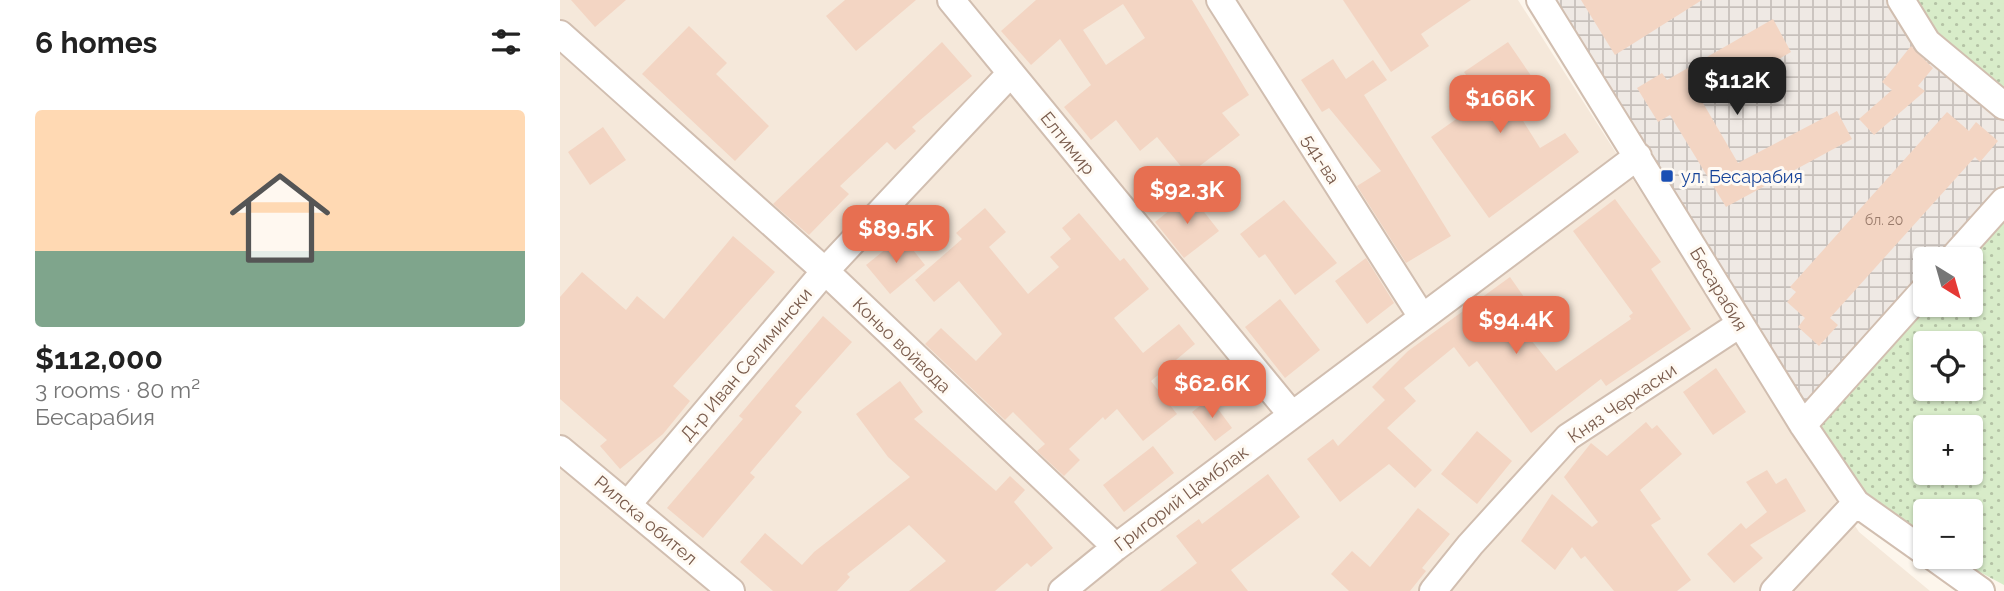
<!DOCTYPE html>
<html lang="en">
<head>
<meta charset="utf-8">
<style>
	:root { --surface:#fff; --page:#f6f6f6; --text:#222; --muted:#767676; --accent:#e76f51 }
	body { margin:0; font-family:Raleway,sans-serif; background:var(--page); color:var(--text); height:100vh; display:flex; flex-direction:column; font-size:26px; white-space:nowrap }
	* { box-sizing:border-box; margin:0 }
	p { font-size:23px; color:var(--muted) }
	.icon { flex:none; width:38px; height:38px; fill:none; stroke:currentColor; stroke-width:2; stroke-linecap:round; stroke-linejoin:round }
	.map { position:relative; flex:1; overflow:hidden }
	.sheet { display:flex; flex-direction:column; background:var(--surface); width:560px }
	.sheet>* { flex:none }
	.needle { width:46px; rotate:143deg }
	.controls { position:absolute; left:1353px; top:247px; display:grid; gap:14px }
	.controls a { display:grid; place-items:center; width:70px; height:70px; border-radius:7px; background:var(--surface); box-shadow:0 2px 5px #0004; font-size:35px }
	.price { position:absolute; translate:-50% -60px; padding:0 16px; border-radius:14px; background:var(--accent); color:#fff; font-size:23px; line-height:46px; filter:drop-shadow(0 2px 4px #0008) }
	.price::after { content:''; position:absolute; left:50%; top:42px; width:21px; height:16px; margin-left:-10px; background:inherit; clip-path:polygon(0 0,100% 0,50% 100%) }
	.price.active { background:#222; color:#fff }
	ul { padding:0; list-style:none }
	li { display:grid; align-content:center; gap:14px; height:371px; padding:0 35px }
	li span { display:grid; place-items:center; height:217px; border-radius:7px; color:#555 }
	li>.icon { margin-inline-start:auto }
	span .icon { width:126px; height:126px; fill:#fffc; stroke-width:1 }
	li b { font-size:30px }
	h2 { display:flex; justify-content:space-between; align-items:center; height:84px; padding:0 35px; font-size:30px }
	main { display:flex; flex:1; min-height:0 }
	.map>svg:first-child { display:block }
</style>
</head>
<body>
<main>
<section class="sheet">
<h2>6 homes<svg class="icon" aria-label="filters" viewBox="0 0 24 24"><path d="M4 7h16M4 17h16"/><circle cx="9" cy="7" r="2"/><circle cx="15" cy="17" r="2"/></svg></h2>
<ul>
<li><span style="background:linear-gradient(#ffd9b3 65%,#7fa58c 0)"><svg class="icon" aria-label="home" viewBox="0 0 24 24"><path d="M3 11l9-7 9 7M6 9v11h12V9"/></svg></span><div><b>$112,000</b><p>3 rooms · 80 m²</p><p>Бесарабия</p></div></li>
</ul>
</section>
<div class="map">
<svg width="1444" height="591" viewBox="0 0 1444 591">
	<defs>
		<pattern id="industrial-grid" width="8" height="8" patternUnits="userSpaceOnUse" patternTransform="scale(1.75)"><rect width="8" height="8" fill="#efe9e4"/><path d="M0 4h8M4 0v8" fill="none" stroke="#c7c0bb"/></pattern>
		<pattern id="grass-dots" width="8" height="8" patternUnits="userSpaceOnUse" patternTransform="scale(1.75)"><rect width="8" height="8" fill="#d8ecc9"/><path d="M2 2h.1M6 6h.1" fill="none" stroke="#b4c2a5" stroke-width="1.8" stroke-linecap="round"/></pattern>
	</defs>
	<rect width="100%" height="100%" fill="#fdf6ec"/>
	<!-- residential -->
	<path fill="#f5e8da" d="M0 0H958L1299 532 1370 591H0Z"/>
	<!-- industrial -->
	<path fill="url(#industrial-grid)" d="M980 0H1341L1444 106V201L1392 259H1365V289L1243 425Z"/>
	<!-- grass -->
	<path fill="url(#grass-dots)" fill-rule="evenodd" d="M1341 0H1444V106Z
		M1444 201V585L1392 557 1410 556V511H1365V542L1296 503 1243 425 1365 304H1410V259H1392ZM1365 343H1410V388H1365ZM1365 427H1410V472H1365Z"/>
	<!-- building -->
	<path fill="#f3d5c3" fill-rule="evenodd" d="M11 0H66L35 27Z
		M285 0H356L296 51 266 16Z
		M476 0H632L689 95 662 113 680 135 628 175 597 137 580 151 556 120 531 140 504 107 531 85 500 39 471 65 441 31ZM563 4 585 38 546 65 523 30Z
		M783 0H911L861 34 869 46 831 72Z
		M1021 0H1142L1055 55Z
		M1213 19 1231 52 1143 103 1178 163 1277 111 1292 139 1166 207 1110 115 1098 122 1077 88 1102 73 1107 80Z
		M129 26 167 63 156 74 209 126 175 161 82 74Z
		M382 42 412 76 352 127 356 131 335 150 327 142 280 186 289 194 249 235 213 204Z
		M948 42 974 80 969 84 982 102 960 116 980 148 1005 133 1019 152 929 218 871 137 923 100 904 72Z
		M1351 46 1373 68 1358 86 1365 91 1314 135 1299 119 1332 90 1322 82Z
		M773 59 786 79 813 60 827 80 804 95 891 236 846 263 797 186 821 171 769 108 762 112 741 80Z
		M1387 112 1409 131 1416 122 1438 141 1420 162 1415 157 1270 318 1278 325 1259 346 1238 327 1245 318 1227 302 1236 292 1230 287Z
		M43 127 66 160 30 185 8 152Z
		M630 194 659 231 624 258 595 222Z
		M1055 199 1101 262 1091 269 1131 329 1046 386 1041 379 971 433 917 361 909 367 894 347 844 388 856 401 827 428 872 470 855 488 829 464 780 502 747 459 773 439 778 446 825 400 812 387 848 351 950 277 964 297 947 310 996 371 1071 319 1069 316 1073 313 1013 231Z
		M724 200 777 263 735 295 705 254 699 258 680 234Z
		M425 208 446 232 429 247 468 294 499 267 490 257 511 239 502 228 519 213 560 261 564 258 589 289 554 318 583 353 619 324 635 344 591 381 617 414 583 441 557 409 545 420 543 417 509 449 520 460 504 476 477 451 485 444 453 412 445 420 365 344 381 328 416 361 442 334 399 281 374 302 355 280 402 239 396 233Z
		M173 236 215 272 113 386 130 401 103 434 60 469 40 446 47 440 0 399V297L22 272 66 310 77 296 104 319Z
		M342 236 365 265 330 294 306 265Z
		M806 258 834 303 807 324 775 281Z
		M720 299 760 350 725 378 685 327Z
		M263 316 292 342 235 406 242 412 190 473 195 477 143 538 107 508 183 419 179 416Z
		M1156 368 1186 412 1153 435 1123 392Z
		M340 381 363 412 354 419 436 491 450 476 465 490 454 502 493 548 471 567 467 563 435 591H349L386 561 349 525 287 574 290 577 277 591H213L180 562 205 533 242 565 254 552 350 477 328 457 296 414Z
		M650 398 672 428 655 441 632 412Z
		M1086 422 1092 429 1097 425 1122 454 1080 490 1101 519 1091 525 1131 580 1117 591H1054L1025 556 1021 559 1012 547 995 570 961 541 992 494 1032 527 1038 522 1004 477 1031 443 1047 456Z
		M917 431 952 461 917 504 881 474Z
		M593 446 614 473 564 512 543 485Z
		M1207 470 1216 484 1226 478 1246 511 1190 545 1203 558 1174 583 1147 554 1181 523 1186 529 1207 512 1186 482Z
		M708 474 740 517 671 570 688 591H600L637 563 616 536 639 519 642 524Z
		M858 508 890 534 862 568 866 571 850 591H789L771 574 792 551 810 567Z"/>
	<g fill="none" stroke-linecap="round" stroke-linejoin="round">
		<!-- minor casing -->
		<g stroke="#d1beb0" stroke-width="30">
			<path id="minor" d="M391 0 732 415
				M660 0 862 317
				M980 0 1243 425 1296 503 1365 552
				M1341 0 1367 42 1444 106
				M0 34 265 271 556 547
				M1392 259 1444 201
				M1243 425 1365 289
				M0 449 171 591
				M68 504 265 271 451 73
				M1372 556 1421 591
				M502 591 556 547 1078 156
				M873 591 910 545 1008 437 1180 324
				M1214 591 1296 503"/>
		</g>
		<!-- minor -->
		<use href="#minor" stroke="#fff" stroke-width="26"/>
	</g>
	<!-- markers -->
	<rect fill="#1a4fb4" stroke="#fffaf3" stroke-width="2.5" x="1100" y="169" width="14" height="14" rx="3.5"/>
	<g text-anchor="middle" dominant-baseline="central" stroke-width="6" stroke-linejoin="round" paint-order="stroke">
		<!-- number labels -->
		<g font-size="14" fill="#987a6a">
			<text x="1324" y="220">бл. 20</text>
		</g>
		<!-- street labels -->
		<g font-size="18" fill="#7a5c4d" stroke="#fffaf3">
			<text transform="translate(508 143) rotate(51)">Елтимир</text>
			<text transform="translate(761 159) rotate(58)">541-ва</text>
			<text transform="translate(1159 289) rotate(59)">Бесарабия</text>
			<text transform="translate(342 345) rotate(44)">Коньо войвода</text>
			<text transform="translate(186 364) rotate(-50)">Д-р Иван Селимински</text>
			<text transform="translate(1062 403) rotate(-34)">Княз Черкаски</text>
			<text transform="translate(621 498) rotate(-37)">Григорий Цамблак</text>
			<text transform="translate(86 520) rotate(40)">Рилска обител</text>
		</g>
		<!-- transit labels -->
		<g font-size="18" fill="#164399" stroke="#fffaf3" text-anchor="start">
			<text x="1121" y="176">ул. Бесарабия</text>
		</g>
	</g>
</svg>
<div class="controls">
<a><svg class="needle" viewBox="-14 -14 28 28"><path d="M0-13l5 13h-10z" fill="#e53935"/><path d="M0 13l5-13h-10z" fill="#767676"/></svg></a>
<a><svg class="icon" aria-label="locate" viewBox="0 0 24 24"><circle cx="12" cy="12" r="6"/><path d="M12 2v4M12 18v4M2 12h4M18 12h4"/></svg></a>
<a>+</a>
<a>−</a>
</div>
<b class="price active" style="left:1177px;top:117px">$112K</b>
<b class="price" style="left:940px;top:135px">$166K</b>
<b class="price" style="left:627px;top:226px">$92.3K</b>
<b class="price" style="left:336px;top:265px">$89.5K</b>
<b class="price" style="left:956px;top:356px">$94.4K</b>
<b class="price" style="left:652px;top:420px">$62.6K</b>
</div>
</main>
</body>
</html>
